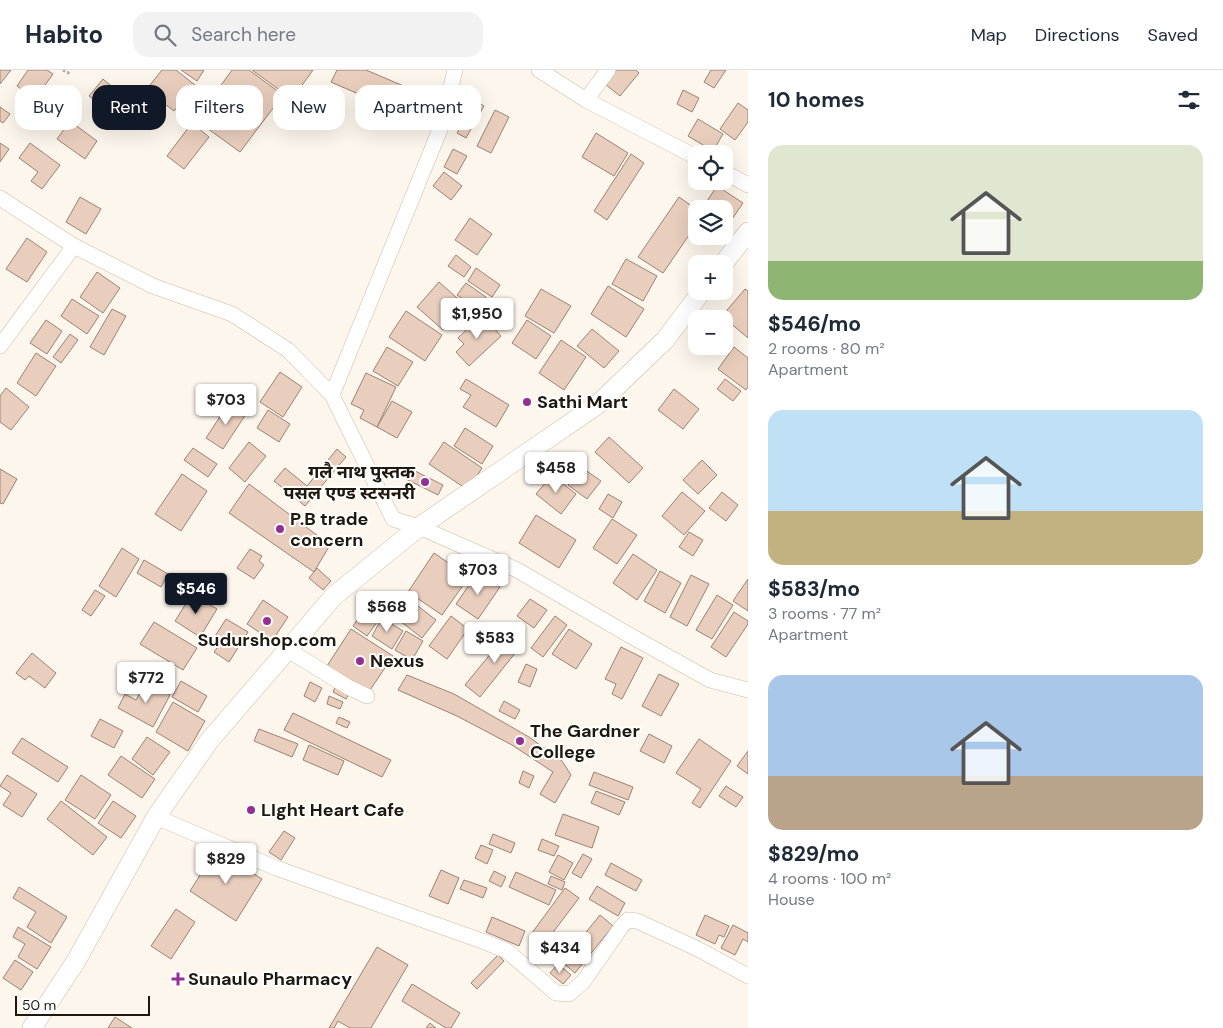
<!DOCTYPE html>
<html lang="en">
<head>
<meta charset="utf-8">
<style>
	:root { --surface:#fff; --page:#f2f2f3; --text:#1f2937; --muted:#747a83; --line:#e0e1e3; --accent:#111827 }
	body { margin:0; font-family:"DM Sans","Noto Sans Devanagari",sans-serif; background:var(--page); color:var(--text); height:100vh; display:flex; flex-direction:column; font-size:19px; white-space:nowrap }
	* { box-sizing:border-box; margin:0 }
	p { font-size:16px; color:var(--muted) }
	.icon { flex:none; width:28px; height:28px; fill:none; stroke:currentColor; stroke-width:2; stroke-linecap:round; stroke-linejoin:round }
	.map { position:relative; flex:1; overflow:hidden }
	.details { display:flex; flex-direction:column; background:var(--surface); width:475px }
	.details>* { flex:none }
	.guide { position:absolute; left:15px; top:15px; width:475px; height:45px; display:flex; gap:10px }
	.tools { position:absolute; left:688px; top:75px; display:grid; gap:10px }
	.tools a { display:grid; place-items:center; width:45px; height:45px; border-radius:10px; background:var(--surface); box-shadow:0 5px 20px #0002; font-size:25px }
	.scale { position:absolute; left:15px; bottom:12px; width:135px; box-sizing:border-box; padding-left:5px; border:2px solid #1e180f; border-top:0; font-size:14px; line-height:18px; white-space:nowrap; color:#1e180f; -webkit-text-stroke:4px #fff; paint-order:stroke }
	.price { position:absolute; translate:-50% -42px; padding:0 11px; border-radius:5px; background:#fff; color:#222; font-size:16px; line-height:32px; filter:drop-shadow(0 1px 2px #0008) }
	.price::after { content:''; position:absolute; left:50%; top:30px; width:15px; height:11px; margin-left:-8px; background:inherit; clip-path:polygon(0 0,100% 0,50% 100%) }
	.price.current { background:var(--accent); color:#fff }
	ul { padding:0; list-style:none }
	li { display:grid; align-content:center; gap:10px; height:265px; padding:0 20px }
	li span { display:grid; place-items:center; height:155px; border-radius:15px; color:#555 }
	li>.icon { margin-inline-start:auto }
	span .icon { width:90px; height:90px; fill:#fffc; stroke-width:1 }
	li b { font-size:21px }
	h2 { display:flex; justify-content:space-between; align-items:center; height:60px; padding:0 20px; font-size:21px }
	.chip { padding:0 18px; border-radius:15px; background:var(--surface); box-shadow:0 5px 20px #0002; font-size:18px; line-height:45px }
	.chip.current { background:var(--accent); color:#fff }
	header { display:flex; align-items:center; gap:30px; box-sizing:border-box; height:70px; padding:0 25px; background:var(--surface); border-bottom:1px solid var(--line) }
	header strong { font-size:24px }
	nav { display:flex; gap:28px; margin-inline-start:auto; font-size:18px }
	.search { width:350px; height:45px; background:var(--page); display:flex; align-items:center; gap:12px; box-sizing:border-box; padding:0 18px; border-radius:15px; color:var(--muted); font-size:19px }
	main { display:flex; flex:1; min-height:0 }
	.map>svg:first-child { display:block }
</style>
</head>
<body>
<header>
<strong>Habito</strong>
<div class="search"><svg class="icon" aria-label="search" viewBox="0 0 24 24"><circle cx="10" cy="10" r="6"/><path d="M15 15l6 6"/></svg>Search here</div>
<nav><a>Map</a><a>Directions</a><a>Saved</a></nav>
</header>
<main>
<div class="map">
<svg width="748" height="958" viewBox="0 0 748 958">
	<rect width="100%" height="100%" fill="#fdf6ec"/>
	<!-- building -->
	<path fill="#e9cebd" stroke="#9b8272" d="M0 0H11L0 14Z
		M28 0H47L53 4 35 29 17 16Z
		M162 0H176L195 15 174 41 146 20Z
		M181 0H204L197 11Z
		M232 0H249L283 25 240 82 196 50Z
		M252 0H313L292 29Z
		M337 0H366L432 28 420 57 393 45 395 40 331 12Z
		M616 0H636L639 3 620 26 605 14Z
		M711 0H726L714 18 704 12Z
		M103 9 130 32 117 49 89 26Z
		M683 20 699 28 692 42 677 34Z
		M475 31 484 36 466 68 457 63Z
		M738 33 748 40V52L735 70 720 59Z
		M0 37 10 44 3 53 0 51Z
		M495 40 509 47 491 83 477 76Z
		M698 49 723 64 713 81 688 66Z
		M70 51 97 71 85 89 57 69Z
		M192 53 209 67 184 99 167 86Z
		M596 63 628 83 614 106 582 87Z
		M0 73 9 79 0 92Z
		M30 73 60 95 42 119 31 111 38 102 19 88Z
		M453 79 467 86 457 104 444 97Z
		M631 84 644 93 607 150 594 141Z
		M444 102 462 116 451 130 433 116Z
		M717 116 743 133 728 155 724 152V139H704L703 137Z
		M80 127 101 139 86 164 66 152Z
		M679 127 696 139V155L663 203 638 187Z
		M470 148 492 164 477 185 455 170Z
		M27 168 47 182 27 212 6 199Z
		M456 185 471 197 464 207 448 196Z
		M626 189 657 206 643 231 612 214Z
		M476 198 500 215 492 227 468 211Z
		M97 202 120 218 103 243 80 227Z
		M439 212 465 235 443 260 417 237Z
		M466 213 486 227 477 240 457 225Z
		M608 216 644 239 626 267 591 244Z
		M541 219 571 236 554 263 525 246Z
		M745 219 748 221V268L722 246Z
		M72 229 99 246 87 264 61 246Z
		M112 239 126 246 104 285 90 277Z
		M406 241 442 265 425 291 389 267Z
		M482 245 501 266 469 296 456 282 464 274 458 268Z
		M46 250 62 261 47 284 30 273Z
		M527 250 551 266 536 289 512 273Z
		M592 259 619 281 604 298 577 276Z
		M70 264 78 270 61 293 53 287Z
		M561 270 586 287 564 320 539 303Z
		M387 277 413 292 398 316 373 301Z
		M734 277 748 288V317L746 320 718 299Z
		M36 283 56 296 36 326 17 313Z
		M280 302 302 317 283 347 260 332Z
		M366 303 396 317 377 357 360 348 364 340 351 334Z
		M466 309 509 335 496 357 463 337 471 325 460 319Z
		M725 309 741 321 733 331 717 319Z
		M6 318 29 337 11 360 0 352V326Z
		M674 319 699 339 683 359 658 340Z
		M392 331 412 342 397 368 377 357Z
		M229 333 246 344 223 379 206 368Z
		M268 340 290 354 279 372 257 358Z
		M465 358 493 376 482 394 454 376Z
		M609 367 643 398 629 413 595 382Z
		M249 372 266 386 245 412 229 398Z
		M444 372 482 398 468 420 429 394Z
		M193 378 217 394 208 407 184 390Z
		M337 379 346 387 305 436 274 411 285 398 307 416Z
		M702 390 717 405 698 424 683 410Z
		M581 397 601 411 587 429 568 415Z
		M0 399 17 409 3 434 0 433Z
		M411 399 443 415 438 425 406 409Z
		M182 404 207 421 181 461 155 444Z
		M552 405 576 424 561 444 536 424Z
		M249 414 330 475 314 502 229 443Z
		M682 422 705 441 684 465 662 446Z
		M722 422 738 435 726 451 709 438Z
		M608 424 622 432 613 448 599 439Z
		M536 445 576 470 559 498 519 473Z
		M612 449 637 465 617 494 593 478Z
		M689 462 703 470 693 486 679 477Z
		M122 478 139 489 116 527 99 516Z
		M250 479 262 486 259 491 264 495 254 509 237 498Z
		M434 483 469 507 442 545 408 522Z
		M633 484 657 500 637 530 613 513Z
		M144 490 168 504 161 517 137 503Z
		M317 498 331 511 323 520 309 508Z
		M660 501 681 513 665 543 644 531Z
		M478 502 500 517 478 549 456 534Z
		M691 505 709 514 687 556 670 547Z
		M748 509V541L733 531Z
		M95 520 105 526 91 546 82 540Z
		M192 524 217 539 200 567 175 551Z
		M717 525 733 535 712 569 696 560Z
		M405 526 436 550 422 568 391 544Z
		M530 529 547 540 534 558 517 546Z
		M263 530 288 547 272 571 247 554Z
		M366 537 380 548 367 566 353 556Z
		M734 542 748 551V554L726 587 711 577Z
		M451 546 468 559 447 589 429 576Z
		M555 546 567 555 543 587 531 578Z
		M382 548 403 561 392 579 372 566Z
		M226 549 248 562 229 592 214 582 219 575 212 571Z
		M154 552 197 578 183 600 140 574Z
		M351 559 393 586 368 623 327 596Z
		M569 559 592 574 576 599 552 584Z
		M510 560 524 572 480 627 465 615Z
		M406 561 423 571 412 590 395 580Z
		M621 577 643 588 622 629 612 624 616 614 605 609Z
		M32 583 56 603 45 618 29 606 25 610 16 603Z
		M526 594 537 599 530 617 518 612Z
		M659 604 679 614 661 646 642 636Z
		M407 605 454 624 529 667 562 691 571 705 555 733 540 724 553 702 512 675 457 646 398 620Z
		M181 611 207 626 198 642 172 627Z
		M146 612 170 625 153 657 118 638 125 624 136 630Z
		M310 612 322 618 315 632 304 626Z
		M336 615 350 622 346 629 333 622Z
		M329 626 343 632 340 639 327 634Z
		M504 631 520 640 515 649 499 641Z
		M173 632 205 651 188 681 156 662Z
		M293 643 391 690 382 707 284 660Z
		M339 647 350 652 347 658 336 653Z
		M100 649 123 661 114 678 91 666Z
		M259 659 298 674 292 687 254 671Z
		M649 664 672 676 664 693 640 681Z
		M147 667 170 682 153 705 132 689Z
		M22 668 68 697 58 712 12 683Z
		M699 669 731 691 700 738 692 733 701 719 676 703Z
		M309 675 344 691 338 705 303 690Z
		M748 681V704L737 696Z
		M121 686 155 709 142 728 108 705Z
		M523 701 534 706 529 718 519 713Z
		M594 702 633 717 628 730 589 715Z
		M7 705 37 724 22 747 3 735 11 723 0 716Z
		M81 705 111 725 95 749 65 730Z
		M726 716 743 727 736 737 719 726Z
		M596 721 625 732 619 745 591 733Z
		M61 731 107 767 93 785 47 749Z
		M113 731 136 746 121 768 98 753Z
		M563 744 599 757 592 778 555 765Z
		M284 761 295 768 281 790 269 782Z
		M493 764 515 773 511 783 489 774Z
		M542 769 559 776 554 786 538 780Z
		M481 775 493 780 487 794 475 788Z
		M216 780 262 809 236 851 190 821Z
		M583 784 592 789 581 808 572 803Z
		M558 785 573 793 564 810 549 802Z
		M611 793 642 810 636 821 605 805Z
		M441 800 459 808 448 834 429 826Z
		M494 801 506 807 501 817 489 811Z
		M516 802 556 820 549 835 509 817Z
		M551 806 565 812 562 820 548 814Z
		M464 810 487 818 483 828 460 819Z
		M597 816 625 833 618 846 589 829Z
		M19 817 67 847 51 873 27 857 36 842 13 828Z
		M565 818 579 828 542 877 529 867Z
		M176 839 195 852 171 889 151 876Z
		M600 845 613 856 575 903 562 892Z
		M705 845 729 856 724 867 719 865 715 874 696 865Z
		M492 847 525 861 519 876 486 862Z
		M733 855 748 863V872L743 869 735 885 721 878Z
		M18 857 51 877 37 899 18 887 25 874 13 867Z
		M377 877 408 895 371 958H350L338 951 334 958H329Z
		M498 885 504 891 477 919 471 913Z
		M15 890 33 902 21 920 3 908Z
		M558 894 571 905 563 914 550 903Z
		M412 914 460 943 451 958H446L402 931Z
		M115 947 132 958H108Z
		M430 953 436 958H426Z"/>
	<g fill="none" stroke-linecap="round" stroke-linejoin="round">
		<!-- minor casing -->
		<g stroke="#ccbba3" stroke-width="16">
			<path id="minor" d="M539 0 586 30 696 87
				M586 30 608 0
				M724 102 748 115
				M0 128 74 176 153 216 232 244 288 280 332 325 393 449 419 457 517 500 631 566 710 610 748 620
				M0 276 74 176
				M332 325 443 52 455 0
				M288 580 348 617 367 626
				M156 747 276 798 485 872 507 881 556 923 569 924 583 912 622 856 628 850 637 851 696 878 748 906"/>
		</g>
		<!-- tertiary casing -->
		<g stroke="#ccbba3" stroke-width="20">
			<path id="tertiary" d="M723 194 748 162
				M32 958 76 891 156 747 209 671 334 526 419 457 597 335 665 270 702 221"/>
		</g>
		<!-- path -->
		<path stroke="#b0a99f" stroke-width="3" stroke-dasharray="2.5 2.5" stroke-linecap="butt" d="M63 0 68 3 70 0"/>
		<!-- minor -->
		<use href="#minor" stroke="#fff" stroke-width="15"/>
		<!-- tertiary -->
		<use href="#tertiary" stroke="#fff" stroke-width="19"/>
	</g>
	<!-- markers -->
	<g fill="#942f94" stroke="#fff" stroke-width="2">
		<circle cx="527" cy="332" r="5"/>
		<circle cx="425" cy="412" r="5"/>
		<circle cx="280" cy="459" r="5"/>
		<circle cx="267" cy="551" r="5"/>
		<circle cx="360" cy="591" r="5"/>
		<circle cx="520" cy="671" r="5"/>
		<circle cx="251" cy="740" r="5"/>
		<path d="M175.5 901.5h5v5h5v5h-5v5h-5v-5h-5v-5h5z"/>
	</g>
	<g text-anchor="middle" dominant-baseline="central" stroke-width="4" stroke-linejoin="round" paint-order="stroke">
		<!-- poi labels -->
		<g font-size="18" font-weight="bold" fill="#1e180f" stroke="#fff" text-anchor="start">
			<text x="537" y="332">Sathi Mart</text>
			<text x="415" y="402" text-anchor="end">गलै नाथ पुस्तक<tspan x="415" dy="21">पसल एण्ड स्टसनरी</tspan></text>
			<text x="290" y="449">P.B trade<tspan x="290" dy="21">concern</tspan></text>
			<text x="267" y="570" text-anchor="middle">Sudurshop.com</text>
			<text x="370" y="591">Nexus</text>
			<text x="530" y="661">The Gardner<tspan x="530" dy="21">College</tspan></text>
			<text x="261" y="740">LIght Heart Cafe</text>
			<text x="188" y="909">Sunaulo Pharmacy</text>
		</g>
	</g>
</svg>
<div class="tools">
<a><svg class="icon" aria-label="locate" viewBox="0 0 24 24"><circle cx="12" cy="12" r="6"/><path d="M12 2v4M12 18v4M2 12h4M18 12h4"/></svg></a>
<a><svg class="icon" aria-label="layers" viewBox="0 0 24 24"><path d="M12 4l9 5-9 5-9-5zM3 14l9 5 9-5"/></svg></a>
<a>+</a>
<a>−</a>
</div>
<div class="scale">50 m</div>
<b class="price" style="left:477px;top:270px">$1,950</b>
<b class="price" style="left:226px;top:356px">$703</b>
<b class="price" style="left:556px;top:424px">$458</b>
<b class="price" style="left:478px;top:526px">$703</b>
<b class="price current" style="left:196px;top:545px">$546</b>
<b class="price" style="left:387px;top:563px">$568</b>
<b class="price" style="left:495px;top:594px">$583</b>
<b class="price" style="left:146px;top:634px">$772</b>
<b class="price" style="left:226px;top:815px">$829</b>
<b class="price" style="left:560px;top:904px">$434</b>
<div class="guide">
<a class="chip">Buy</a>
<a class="chip current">Rent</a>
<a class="chip">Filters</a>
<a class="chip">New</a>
<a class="chip">Apartment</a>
</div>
</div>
<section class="details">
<h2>10 homes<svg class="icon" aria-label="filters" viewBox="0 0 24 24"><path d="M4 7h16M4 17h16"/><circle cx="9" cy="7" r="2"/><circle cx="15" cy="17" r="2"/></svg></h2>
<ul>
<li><span style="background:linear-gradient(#dfe7d0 75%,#8fb573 0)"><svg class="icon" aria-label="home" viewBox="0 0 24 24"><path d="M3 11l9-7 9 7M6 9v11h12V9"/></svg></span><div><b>$546/mo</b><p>2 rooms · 80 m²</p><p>Apartment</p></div></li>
<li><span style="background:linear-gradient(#bfe0f5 65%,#c2b280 0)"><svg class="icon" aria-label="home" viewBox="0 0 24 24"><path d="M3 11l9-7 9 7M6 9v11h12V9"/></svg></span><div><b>$583/mo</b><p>3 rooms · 77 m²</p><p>Apartment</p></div></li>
<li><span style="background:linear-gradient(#a9c7e8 65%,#b9a48a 0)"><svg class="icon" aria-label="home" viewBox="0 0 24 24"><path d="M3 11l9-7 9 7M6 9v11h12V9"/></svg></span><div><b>$829/mo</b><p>4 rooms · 100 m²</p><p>House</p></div></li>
</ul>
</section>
</main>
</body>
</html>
